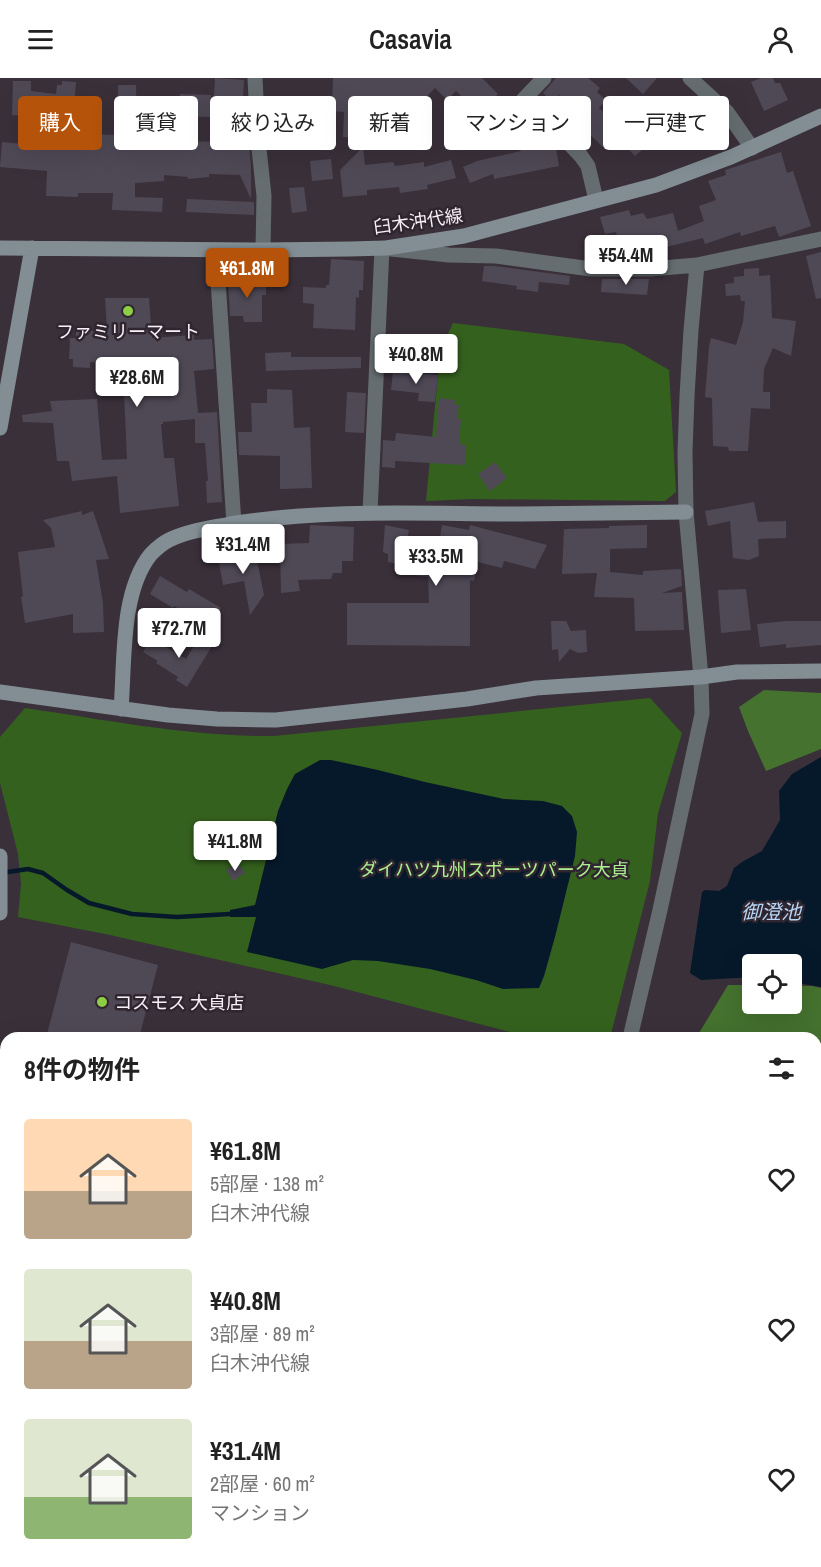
<!DOCTYPE html>
<html lang="ja">
<head>
<meta charset="utf-8">
<style>
	:root { --surface:#fff; --page:#f6f6f6; --text:#222; --muted:#767676; --accent:#b45309 }
	body { margin:0; font-family:"Archivo Narrow","Noto Sans JP",sans-serif; background:var(--page); color:var(--text); height:100vh; display:flex; flex-direction:column; font-size:22px; white-space:nowrap }
	* { box-sizing:border-box; margin:0 }
	p { font-size:20px; color:var(--muted) }
	.icon { flex:none; width:33px; height:33px; fill:none; stroke:currentColor; stroke-width:2; stroke-linecap:round; stroke-linejoin:round }
	.map { position:relative; flex:1; overflow:hidden }
	.details { position:absolute; left:0px; top:954px; width:822px; height:536px; display:flex; flex-direction:column; background:var(--surface); border-radius:18px 18px 0 0; box-shadow:0 6px 24px #0002 }
	.details>* { flex:none }
	.hud { position:absolute; left:18px; top:18px; width:786px; height:54px; display:flex; gap:12px }
	.controls { position:absolute; left:742px; top:876px; display:grid; gap:12px }
	.controls a { display:grid; place-items:center; width:60px; height:60px; border-radius:6px; background:var(--surface); box-shadow:0 6px 24px #0002; font-size:30px }
	.price { position:absolute; translate:-50% -51px; padding:0 14px; border-radius:6px; background:#fff; color:#222; font-size:20px; line-height:39px; filter:drop-shadow(0 2px 3px #0008) }
	.price::after { content:''; position:absolute; left:50%; top:36px; width:18px; height:14px; margin-left:-9px; background:inherit; clip-path:polygon(0 0,100% 0,50% 100%) }
	.price.current { background:var(--accent); color:#fff }
	ul { padding:0; list-style:none }
	li { display:flex; align-items:center; gap:18px; height:150px; padding:0 24px }
	li span { display:grid; place-items:center; flex:none; width:168px; height:120px; border-radius:6px; color:#555 }
	li>.icon { margin-inline-start:auto }
	span .icon { width:72px; height:72px; fill:#fffc; stroke-width:1 }
	li b { font-size:26px }
	h2 { display:flex; justify-content:space-between; align-items:center; height:72px; padding:0 24px; font-size:26px }
	.chip { padding:0 21px; border-radius:6px; background:var(--surface); box-shadow:0 6px 24px #0002; font-size:21px; line-height:54px }
	.chip.current { background:var(--accent); color:#fff }
	header { display:flex; justify-content:space-between; align-items:center; height:78px; padding:0 24px; background:var(--surface); font-size:27px; font-weight:600 }
	.map>svg:first-child { display:block }
</style>
</head>
<body>
<header><svg class="icon" aria-label="menu" viewBox="0 0 24 24"><path d="M4 6h16M4 12h16M4 18h16"/></svg>Casavia<svg class="icon" aria-label="person" viewBox="0 0 24 24"><circle cx="12" cy="8" r="4"/><path d="M4 21q1-7 8-7t8 7"/></svg></header>
<div class="map">
<svg width="821" height="1489" viewBox="0 0 821 1489">
	<rect width="100%" height="100%" fill="#3a303a"/>
	<!-- green -->
	<path fill="#35611e" d="M453 245 624 266 669 292 676 414 665 423 473 421 426 423 438 297V277Z
		M650 620 682 655 658 735 650 803 610 960H533L330 907 110 857 18 839 21 806 18 776 0 705V659L25 630C107 642 191 659 274 658Z
		M0 1260 6 1261V1415L0 1434Z"/>
	<!-- forest -->
	<path fill="#45722f" d="M764 612 821 615V671L766 693 748 653 739 629Z
		M728 907H753V926H792V908H812L821 910V1011L816 1013V960H696Z
		M821 1134V1243H816V1135Z"/>
	<!-- water -->
	<path fill="#06192b" d="M821 679V909L792 904V886H753V899L701 902 690 895 702 814 705 812 719 813 727 808 734 790 742 784 762 773 780 742 779 713 792 696Z
		M320 682H331L378 692 425 704 504 721 543 723 562 728 572 738 577 754 575 778 555 859 544 898 539 910 503 911 476 902 430 891 378 883 353 882 322 891 247 874 256 839H230V832L255 827 278 733 287 711 295 696Z"/>
	<g fill="none" stroke-linecap="round" stroke-linejoin="round">
		<!-- stream -->
		<path stroke="#06192b" stroke-width="4.5" d="M1 795 28 791 43 795 67 812 89 825 132 836 177 839 230 836"/>
	</g>
	<!-- building -->
	<path fill="#4f4956" d="M215 0 244 2 243 20 214 18Z
		M333 0H482L498 16 479 35 456 13 447 22 435 10 411 34 394 18 393 50H388L387 60 343 59 344 34 332 33Z
		M556 0H588L600 10 597 14 606 22 599 30 622 52 605 71 583 50 581 51 570 41 576 33 559 17 552 24 543 15Z
		M626 0H657L643 16Z
		M761 0H773L775 5H780L788 22 764 33 751 4Z
		M13 3H31V13L56 16 57 7H62V3L76 4 74 30 30 27V38L12 37Z
		M118 7H136L137 63 249 64 251 89V121L240 97 209 96V99L188 101V99L164 97V103L135 105V119L163 120 162 134 112 132 113 115H78V119L46 118 47 93 0 89 2 64 22 66V70L50 72V58L86 59V56L119 57Z
		M180 16 211 17 210 39 179 38Z
		M525 37 555 65 559 88 494 101 493 96 470 105 463 89 477 83 521 73 506 58Z
		M637 52 649 66 635 78 623 65Z
		M363 69 365 87 393 84 395 88 424 84V89L451 82 456 100 427 107 428 111 400 115 399 109 367 112V117L343 119 340 92Z
		M781 74 787 95 793 93 811 148 779 159 775 148 741 158 740 154 705 166 703 160 630 178 628 169 620 171 616 154 605 156 600 139 629 132 631 138 643 135 647 141 673 135 678 153 704 143 699 128 716 122 708 103 726 97 725 92Z
		M331 81 333 101 312 103 310 83Z
		M304 109 307 133 292 135 289 110Z
		M187 121 254 124V137L186 134Z
		M821 174V220L816 221 806 178Z
		M331 181 364 183 363 212H359V220L356 219 355 252 313 250 314 226 303 225V209L326 210V207H329Z
		M484 188H495L570 198 569 207 539 204 538 214 516 211 517 208 482 203Z
		M759 190V198L770 197 772 240 796 243 791 278 773 270 764 291 763 314H770V331L751 330 748 373H729L728 369 713 368 712 320 705 319 709 269 711 260 736 267 743 244 745 223H741L740 217 726 218 725 206 734 205V199L744 198V191Z
		M602 201H649L647 217 601 214Z
		M228 202 266 203V217H262V244H244L243 238H230Z
		M105 220H149L152 260 194 257V262L212 261 214 291 194 293 198 335 217 334 222 424 207 425 206 403H208L205 365H195V341L163 344V346H161L164 380H174L179 428 120 435 117 398 72 403 69 383H57L53 345 23 344 22 337 52 333 50 323 97 321 102 382 127 381 123 291 114 292V285L90 284V290L73 289V281H69L70 260H76V252L95 253 94 250 107 252Z
		M291 274V279H361V290L266 293 265 275Z
		M393 293 438 297 435 324 418 323 419 315 391 312Z
		M267 311 292 312 294 350 310 349 312 410 280 411V378L239 377 238 354H252L251 325H267Z
		M347 314 366 315 364 355 345 354Z
		M439 320 455 322 454 326 459 327 457 341H461L459 366 466 367 465 387 395 383V390L382 389 383 362 395 363 396 355 436 359Z
		M495 384 507 400 490 413 478 396Z
		M754 424 758 444 786 443V460L758 461 759 478 749 482 733 480 730 443 708 448 705 433Z
		M82 433V437L93 433 109 481 96 482 103 525 104 554 73 555V536L25 545 21 519 23 518 18 474 55 469 51 450 43 442Z
		M310 447 354 449 353 483H342V495H333L331 501 298 502 300 513 281 515 280 466 309 465Z
		M385 447 409 452 407 462 439 466 442 447 469 452 470 447 547 467 535 491 504 483 502 490 478 484 474 503 470 502V568L347 567V525H429L428 499 413 497 414 489 388 484V476L383 474Z
		M647 447V470L610 471V494L643 497V493L681 491 682 508 662 515 682 514 684 552 635 553 634 520 594 519 597 495 562 496 564 451 609 450V448Z
		M255 472 264 517 250 537 244 503 223 507 218 479Z
		M160 498 187 514 189 511 221 530 209 550 174 528 173 530 150 516Z
		M746 511 751 552 721 555 718 512Z
		M551 543H566L571 553 586 552 587 574 578 575 570 571 559 584 558 571 552 572Z
		M786 543H821V567L786 570V566L760 569 757 546Z
		M151 560 186 581 199 560 212 568 187 609 176 602 178 599 156 585 158 583 143 574Z
		M238 785 245 795 233 803 226 792Z
		M71 864 158 887 139 960H46Z"/>
	<g fill="none" stroke-linecap="round" stroke-linejoin="round">
		<!-- street -->
		<path stroke="#666d71" stroke-width="15" d="M255 0 258 61 264 118 263 172
			M544 0 523 22 565 61 581 78 588 88 596 122
			M690 0 727 34 752 70
			M216 172 234 446
			M370 435 382 170 449 177 496 178 591 191H651L697 187 821 161
			M630 960 660 832 702 636 701 599 686 434 685 374 687 318 691 252 697 187
			M0 1042 6 1044
			M258 1489 260 1484
			M490 1489 492 1484"/>
		<!-- secondary -->
		<path stroke="#828e94" stroke-width="15" d="M0 170 263 172 350 171 386 170 464 158 656 107 731 79 821 38
			M0 350 32 170
			M0 614 168 637 217 641 276 642 467 621 536 610 701 599 737 594 821 593
			M121 631C125 584 120 514 151 476 156 471 163 465 169 462 187 453 210 450 230 446 327 430 425 436 522 436 576 435 631 435 686 434
			M0 778V835"/>
	</g>
	<!-- markers -->
	<g fill="#8dce44" stroke="#302630" stroke-width="2">
		<circle cx="128" cy="233" r="6"/>
		<circle cx="102" cy="924" r="6"/>
	</g>
	<g text-anchor="middle" dominant-baseline="central" stroke-width="5" stroke-linejoin="round" paint-order="stroke">
		<!-- street labels -->
		<g font-size="18" fill="#f7f0f7" stroke="#302630">
			<text transform="translate(418 143) rotate(-8)">臼木沖代線</text>
		</g>
		<!-- poi labels -->
		<g font-size="18" fill="#f7f0f7" stroke="#302630">
			<text x="128" y="253">ファミリーマート</text>
			<text x="114" y="924" text-anchor="start">コスモス 大貞店</text>
		</g>
		<!-- park labels -->
		<g font-size="18" fill="#adef91" stroke="#302630">
			<text x="494" y="791">ダイハツ九州スポーツパーク大貞</text>
		</g>
		<!-- water labels -->
		<g font-size="20" font-style="italic" fill="#b6d5f5" stroke="#302630">
			<text x="771" y="833">御澄池</text>
		</g>
	</g>
</svg>
<div class="controls">
<a><svg class="icon" aria-label="locate" viewBox="0 0 24 24"><circle cx="12" cy="12" r="6"/><path d="M12 2v4M12 18v4M2 12h4M18 12h4"/></svg></a>
</div>
<b class="price" style="left:626px;top:208px">¥54.4M</b>
<b class="price current" style="left:247px;top:221px">¥61.8M</b>
<b class="price" style="left:416px;top:307px">¥40.8M</b>
<b class="price" style="left:137px;top:330px">¥28.6M</b>
<b class="price" style="left:243px;top:497px">¥31.4M</b>
<b class="price" style="left:436px;top:509px">¥33.5M</b>
<b class="price" style="left:179px;top:581px">¥72.7M</b>
<b class="price" style="left:235px;top:794px">¥41.8M</b>
<div class="hud">
<a class="chip current">購入</a>
<a class="chip">賃貸</a>
<a class="chip">絞り込み</a>
<a class="chip">新着</a>
<a class="chip">マンション</a>
<a class="chip">一戸建て</a>
</div>
<section class="details">
<h2>8件の物件<svg class="icon" aria-label="filters" viewBox="0 0 24 24"><path d="M4 7h16M4 17h16"/><circle cx="9" cy="7" r="2"/><circle cx="15" cy="17" r="2"/></svg></h2>
<ul>
<li><span style="background:linear-gradient(#ffd9b3 60%,#b9a48a 0)"><svg class="icon" aria-label="home" viewBox="0 0 24 24"><path d="M3 11l9-7 9 7M6 9v11h12V9"/></svg></span><div><b>¥61.8M</b><p>5部屋 · 138 m²</p><p>臼木沖代線</p></div><svg class="icon" aria-label="heart" viewBox="0 0 24 24"><path d="M12 20l-8-8c-3-5 5-10 8-4 3-6 11-1 8 4z"/></svg></li>
<li><span style="background:linear-gradient(#dfe7d0 60%,#b9a48a 0)"><svg class="icon" aria-label="home" viewBox="0 0 24 24"><path d="M3 11l9-7 9 7M6 9v11h12V9"/></svg></span><div><b>¥40.8M</b><p>3部屋 · 89 m²</p><p>臼木沖代線</p></div><svg class="icon" aria-label="heart" viewBox="0 0 24 24"><path d="M12 20l-8-8c-3-5 5-10 8-4 3-6 11-1 8 4z"/></svg></li>
<li><span style="background:linear-gradient(#dfe7d0 65%,#8fb573 0)"><svg class="icon" aria-label="home" viewBox="0 0 24 24"><path d="M3 11l9-7 9 7M6 9v11h12V9"/></svg></span><div><b>¥31.4M</b><p>2部屋 · 60 m²</p><p>マンション</p></div><svg class="icon" aria-label="heart" viewBox="0 0 24 24"><path d="M12 20l-8-8c-3-5 5-10 8-4 3-6 11-1 8 4z"/></svg></li>
</ul>
</section>
</div>
</body>
</html>
